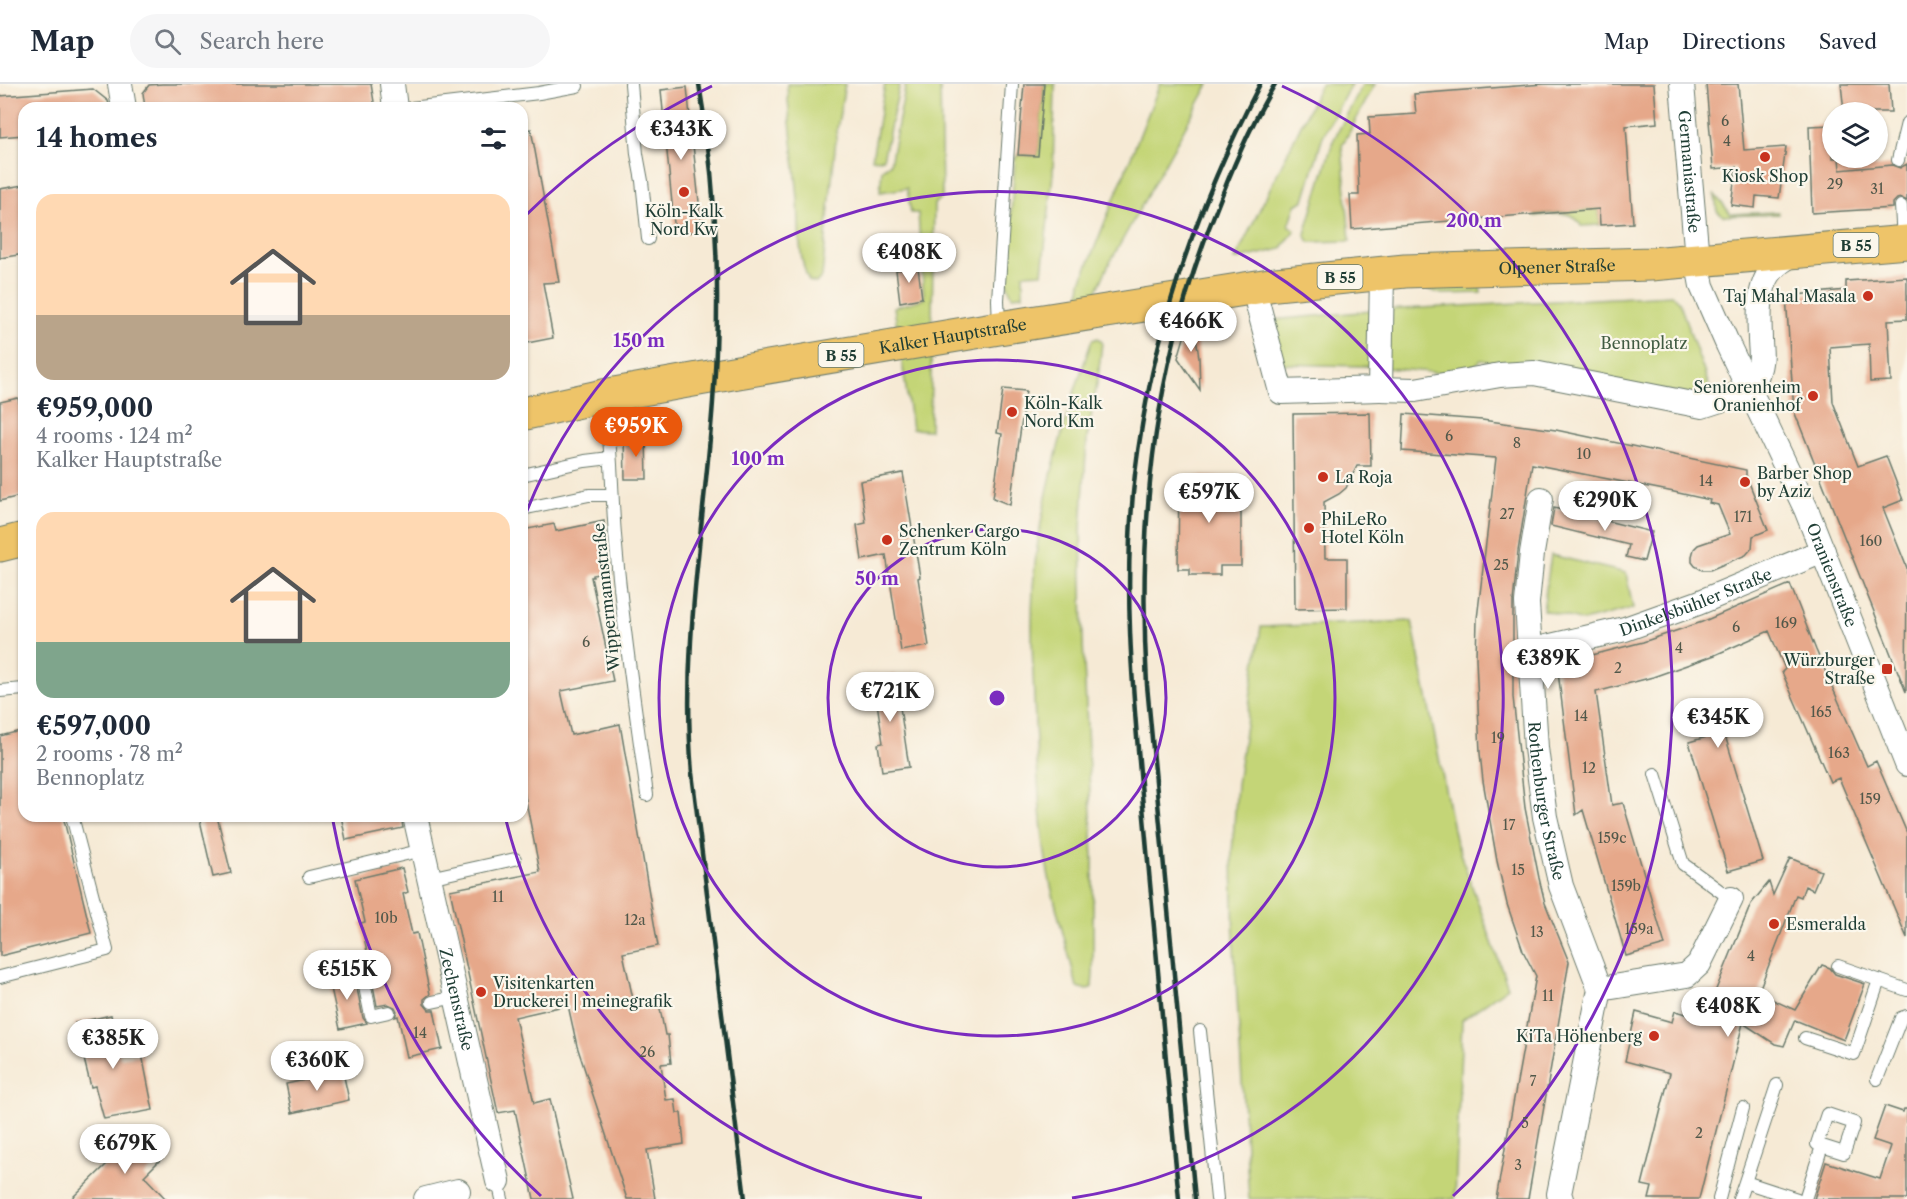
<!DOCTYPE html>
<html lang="en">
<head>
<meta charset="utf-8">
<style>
	:root { --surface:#fff; --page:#f6f6f7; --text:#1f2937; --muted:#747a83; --line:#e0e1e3; --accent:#ea580c }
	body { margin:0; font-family:"Libre Caslon Text",serif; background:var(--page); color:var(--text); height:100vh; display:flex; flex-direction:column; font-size:22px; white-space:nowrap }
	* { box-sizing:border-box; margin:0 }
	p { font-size:20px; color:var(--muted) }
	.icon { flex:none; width:33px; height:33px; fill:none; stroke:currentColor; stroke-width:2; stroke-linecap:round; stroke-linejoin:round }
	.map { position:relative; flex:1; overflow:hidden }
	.sheet { position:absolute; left:18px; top:18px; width:510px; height:720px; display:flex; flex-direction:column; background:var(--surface); border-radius:18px; box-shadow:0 2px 4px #0004 }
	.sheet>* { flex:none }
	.buttons { position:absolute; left:1822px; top:18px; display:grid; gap:12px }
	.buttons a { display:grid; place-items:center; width:66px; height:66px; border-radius:50%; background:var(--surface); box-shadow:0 2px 4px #0004; font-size:30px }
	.price { position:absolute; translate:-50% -51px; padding:0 14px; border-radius:21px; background:#fff; color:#222; font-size:20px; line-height:39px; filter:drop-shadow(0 2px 3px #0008) }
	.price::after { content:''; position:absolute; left:50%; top:36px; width:18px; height:14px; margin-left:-9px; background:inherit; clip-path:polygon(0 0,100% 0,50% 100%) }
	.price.selected { background:var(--accent); color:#fff }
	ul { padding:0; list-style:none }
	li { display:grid; align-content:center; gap:12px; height:318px; padding:0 18px }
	li span { display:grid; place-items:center; height:186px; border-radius:18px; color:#555 }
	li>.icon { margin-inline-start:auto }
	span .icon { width:108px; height:108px; fill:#fffc; stroke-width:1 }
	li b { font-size:26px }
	h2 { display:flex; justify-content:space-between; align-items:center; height:72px; padding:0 18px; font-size:26px }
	header { display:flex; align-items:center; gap:36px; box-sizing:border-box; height:84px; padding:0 30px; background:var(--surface); border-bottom:2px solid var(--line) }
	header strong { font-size:28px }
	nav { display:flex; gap:33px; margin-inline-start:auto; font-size:21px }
	.search { width:420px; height:54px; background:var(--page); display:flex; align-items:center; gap:15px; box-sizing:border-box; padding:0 21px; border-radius:33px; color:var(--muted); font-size:22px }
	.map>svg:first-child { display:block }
</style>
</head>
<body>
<header>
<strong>Map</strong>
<div class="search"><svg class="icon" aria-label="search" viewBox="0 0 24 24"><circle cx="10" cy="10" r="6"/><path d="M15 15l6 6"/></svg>Search here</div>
<nav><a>Map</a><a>Directions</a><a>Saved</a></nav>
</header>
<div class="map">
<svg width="1907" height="1115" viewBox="0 0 1907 1115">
	<rect width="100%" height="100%" fill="#fbf7ec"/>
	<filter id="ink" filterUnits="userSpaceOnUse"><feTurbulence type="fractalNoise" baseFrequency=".0167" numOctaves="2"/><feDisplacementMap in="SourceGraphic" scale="12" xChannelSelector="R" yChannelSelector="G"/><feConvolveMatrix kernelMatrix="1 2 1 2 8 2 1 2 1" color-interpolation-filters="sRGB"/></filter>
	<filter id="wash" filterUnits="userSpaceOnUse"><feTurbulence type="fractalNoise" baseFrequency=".008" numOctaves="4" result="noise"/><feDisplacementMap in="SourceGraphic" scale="24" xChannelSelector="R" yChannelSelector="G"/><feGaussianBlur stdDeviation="1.35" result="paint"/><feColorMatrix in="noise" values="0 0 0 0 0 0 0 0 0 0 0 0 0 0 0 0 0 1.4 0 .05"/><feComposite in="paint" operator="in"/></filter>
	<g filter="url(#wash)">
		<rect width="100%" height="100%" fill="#f6ead5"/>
		<!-- green -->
		<path fill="#c4d577" stroke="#728956" stroke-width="1.5" d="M787 0H845L837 45 822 192 816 199 809 197C797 171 800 143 798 115 795 77 789 39 787 0Z
			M885 0H900L883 75H872Z
			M906 0H940L942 114 934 120 930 346 912 345 894 223 924 215 918 129H911L907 104 880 108 882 85 890 80Z
			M1044 0H1055L1053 90 1042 189 1023 190V211L1012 212 1008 202 1007 184 1015 75 1018 71 1038 72Z
			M1160 0H1209L1108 182 1091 220 1079 218 1081 198Z
			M1321 0H1351L1323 52 1304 116 1296 121 1289 141 1295 146 1281 165 1235 176Z
			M1363 0H1375L1342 62 1350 157 1309 158 1305 150 1333 57Z
			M1715 111 1731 130 1778 128 1779 130 1723 132 1717 127Z
			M1599 125 1600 141 1581 142C1573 124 1553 130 1536 132V130Z
			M1417 202 1480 203 1481 209 1442 210Z
			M1673 211 1679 218 1712 310 1702 313 1481 276 1464 291 1363 282 1281 280 1272 236 1383 226Z
			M1098 254 1102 258 1098 294 1087 354 1081 445 1083 558 1093 774V890L1092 903 1087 906 1077 903C1068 866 1057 830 1049 793 1039 743 1038 691 1035 639 1033 584 1029 526 1036 471 1046 397 1067 327 1092 256Z
			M1551 471 1626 489 1633 524 1583 537 1543 526Z
			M1412 537 1455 755 1508 903 1462 936 1455 1115H1249L1234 863 1232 769 1237 700 1261 543Z"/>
		<g id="blocks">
			<!-- building -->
			<path fill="#e6a88a" d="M162 0H371L375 24H145L143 9 149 1Z
				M1024 0H1044L1038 72 1018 71Z
				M1544 0H1654L1657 39 1626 42 1633 139 1600 141 1599 125 1352 145 1350 111H1359L1357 51 1370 50 1369 33 1416 30 1414 10Z
				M1706 0H1738L1744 66 1786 63 1779 114 1756 112 1755 124 1731 121 1736 83 1713 85Z
				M1841 0H1889L1891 28H1844Z
				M687 3 702 147 675 150 661 6Z
				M93 5 108 17 110 24H24V51L0 53V12Z
				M1833 41V74H1839L1840 86 1892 81 1900 84 1907 80V117L1901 114 1897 115 1893 119V124L1812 129 1809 42Z
				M531 45 559 198 543 199 553 254 522 260V46Z
				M24 101V170L0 174V105Z
				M918 183 922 214 900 218 896 186Z
				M1907 193V235L1888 236 1891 297 1870 298 1869 260 1830 263 1833 318 1858 382 1886 372 1903 416 1883 424 1907 484 1906 608 1794 327 1786 212 1846 206V197Z
				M1193 232 1199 274 1200 306 1178 274 1190 233Z
				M1003 305 1026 307 1010 421 993 414 1002 350 997 349Z
				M18 314 24 336V411L0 417V318Z
				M1370 329 1371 382H1357L1346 404 1339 410 1324 418 1325 474H1347V524L1295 525 1293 330Z
				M1404 330 1482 336 1556 346 1746 386V391L1768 446 1753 452 1752 464 1746 471 1710 486H1702L1695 482 1692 478V472L1694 465 1698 461 1730 450 1718 421 1709 419 1710 416 1674 408 1532 380 1518 467 1513 518V613L1525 724 1539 794 1545 819 1569 878 1528 1115H1496L1536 892 1523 867 1507 820 1497 777 1483 697 1480 669 1476 574 1477 535 1496 374 1402 367Z
				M646 352 647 395H625L624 353Z
				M903 389 920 493 918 494 929 562 901 567 886 471 862 476 857 441 866 439 860 397Z
				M1179 392 1226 393 1241 398V482H1220V491H1190V485H1178Z
				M1554 424 1652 448 1644 477 1626 473 1629 461 1551 442Z
				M604 437 609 488 593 491V493H591L613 597 561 607 571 651 620 640 658 862 623 869 635 924 659 919 665 951H668L671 979 661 980 666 1016 675 1015 677 1029H681L684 1060 647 1066 655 1115H627L577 962 568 921 515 933 534 1019 550 1015 573 1115H534L515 1026 498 1029 450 806 540 788 522 697V446L554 440 556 447Z
				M1790 500 1816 566 1867 682 1876 677 1907 749V854L1839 694 1830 698 1782 588 1785 585 1769 547 1715 571 1653 593 1596 608 1612 721 1623 719 1665 861 1626 872 1583 726 1576 731 1557 580 1643 558 1702 538Z
				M895 590 909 683 882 687 878 660 883 659 876 612 872 613 869 594Z
				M24 646V732H63L91 849 0 872V652Z
				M1724 648 1763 777 1728 787 1689 658Z
				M199 732H217L231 789 213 793Z
				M341 732H401L403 744 346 756Z
				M1790 774 1821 787 1813 806 1805 802 1801 813 1796 811 1758 909 1795 926 1822 881 1830 884 1835 890 1865 900 1844 956 1795 936 1784 962 1775 960 1743 939 1699 1115H1649L1652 1103 1642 1101 1670 989 1625 977 1636 928 1672 938 1675 927 1701 934 1708 907 1715 908 1751 820 1769 798 1773 811Z
				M402 784 408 808 403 810 412 850 417 849 430 910 424 915V920L429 926H434L442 965 407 973 398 932 395 933 397 927 395 923 388 920 377 922 371 891 368 887 371 886 361 839 365 838 355 795Z
				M356 890 355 895 363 934 367 939 340 945 329 895Z
				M111 931 120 974 142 970 153 1026 104 1035 95 1002 91 1003 75 939Z
				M343 988 349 1016 292 1029 286 1000Z
				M1885 1022 1903 1028 1904 1025H1907V1115H1814L1826 1078 1880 1095 1891 1062 1873 1056Z
				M138 1050 162 1074 144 1092 166 1115H71Z"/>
		</g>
	</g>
	<g filter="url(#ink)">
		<use href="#blocks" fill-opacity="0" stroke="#6a7a6c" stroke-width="1.5"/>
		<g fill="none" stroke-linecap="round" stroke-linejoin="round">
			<!-- service casing -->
			<g stroke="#6a7a6c" stroke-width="14">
				<path id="service" d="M631 0 637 70 642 97 648 155
					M411 24 539 9 577 2
					M1898 76 1907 39
					M1901 122 1903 157
					M999 242 998 216 1012 0
					M603 313C613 361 611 413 616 462 623 546 636 628 647 711
					M522 391 585 377 610 374
					M522 425 589 411H612
					M0 607 24 605
					M1655 690 1683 780 1731 815
					M309 793 423 766
					M429 794 515 775
					M1838 882 1907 906
					M0 893 107 866 72 732
					M363 893 371 932 389 928
					M432 918 456 913
					M1200 947 1217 1115
					M1805 954 1854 970 1879 896
					M1877 995 1901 934 1907 932
					M498 1097 502 1115
					M1745 1098 1777 1001
					M1719 1115 1743 1024
					M1739 1115 1745 1098 1797 1115
					M1805 1115 1822 1062 1817 1060 1827 1030 1854 1039 1844 1069 1822 1062"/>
			</g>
			<!-- minor casing -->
			<g stroke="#6a7a6c" stroke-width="26">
				<g id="minor">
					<path d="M120 0 124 24"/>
					<path d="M392 0 395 24"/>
					<path id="s1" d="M1682 0 1697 175 1702 202 1728 261 1806 425 1907 680"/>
					<path d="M1255 203 1258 221 1281 308 1380 305 1382 189"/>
					<path d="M1380 305 1415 306 1500 291 1534 289 1702 322 1751 306"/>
					<path d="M1751 306C1754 298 1759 288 1760 279 1762 272 1760 263 1760 256 1759 219 1756 183 1798 169"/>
					<path id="s2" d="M1541 415 1532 469 1527 519 1536 664 1545 733 1561 802 1600 905 1559 1110 1561 1115"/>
					<path id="s3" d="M1529 567 1625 545 1698 519 1823 467"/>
					<path id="s4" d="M415 732 498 1097"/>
					<path d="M1600 905 1687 891 1699 880 1731 815"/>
					<path d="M426 1115 458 1107"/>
				</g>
			</g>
			<!-- primary casing -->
			<g stroke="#6a7a6c" stroke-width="35">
				<g id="primary">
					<path id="s5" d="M522 330 603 312 738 288 999 244 1276 200 1405 187 1651 180 1907 158"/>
					<path d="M0 461 24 455"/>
				</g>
			</g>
			<!-- service -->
			<use href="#service" stroke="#fff" stroke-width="12"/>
			<!-- minor -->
			<use href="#minor" stroke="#fff" stroke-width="24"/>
			<!-- primary -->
			<use href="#primary" stroke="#eec469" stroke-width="33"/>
			<!-- rail -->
			<path stroke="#1f3d34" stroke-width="4.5" d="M699 0C717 103 721 214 713 318 704 443 681 563 692 689L745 1115
				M1179 1115C1167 984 1154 853 1143 722 1133 611 1122 501 1135 390 1152 249 1195 126 1260 0
				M1195 1115 1147 601C1137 428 1155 272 1222 111 1237 73 1254 35 1275 0"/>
		</g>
	</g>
	<!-- distance rings -->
	<g fill="none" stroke="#7b2cbf" stroke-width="3">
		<circle cx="997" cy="614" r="169"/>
		<circle cx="997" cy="614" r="338"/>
		<path d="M922 1114A506 506 0 0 1 505 732M523 437A506 506 0 1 1 1072 1114"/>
		<path d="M541 1112A675 675 0 0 1 333 737M524 133A675 675 0 0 1 712 2M1282 2A675 675 0 0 1 1453 1112"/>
	</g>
	<!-- markers -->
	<g fill="#c8321e" stroke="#fbf7ec" stroke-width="2">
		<circle cx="1765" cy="73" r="6"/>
		<circle cx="684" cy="108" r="6"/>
		<circle cx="1868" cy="212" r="6"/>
		<circle cx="1813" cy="312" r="6"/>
		<circle cx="1012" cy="328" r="6"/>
		<circle cx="1323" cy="393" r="6"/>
		<circle cx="1745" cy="398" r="6"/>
		<circle cx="1309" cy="444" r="6"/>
		<circle cx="887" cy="456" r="6"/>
		<rect x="1881" y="579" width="12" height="12" rx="3"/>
		<circle cx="1774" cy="840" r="6"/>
		<circle cx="481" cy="908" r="6"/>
		<circle cx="1654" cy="952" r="6"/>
	</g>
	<g text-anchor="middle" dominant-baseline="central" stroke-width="4.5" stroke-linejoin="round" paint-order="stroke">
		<!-- number labels -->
		<g font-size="14" fill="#51584a">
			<text x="1725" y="37">6</text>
			<text x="1727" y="57">4</text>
			<text x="1835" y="100">29</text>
			<text x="1877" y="105">31</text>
			<text x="1449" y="352">6</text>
			<text x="1517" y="359">8</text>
			<text x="1584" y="370">10</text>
			<text x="1706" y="397">14</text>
			<text x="1507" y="430">27</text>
			<text x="1743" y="433">171</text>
			<text x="1871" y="457">160</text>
			<text x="1501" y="481">25</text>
			<text x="1786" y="539">169</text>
			<text x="1736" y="543">6</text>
			<text x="586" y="558">6</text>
			<text x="1679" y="564">4</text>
			<text x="1618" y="584">2</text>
			<text x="1821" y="628">165</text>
			<text x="1581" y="632">14</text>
			<text x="1498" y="654">19</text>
			<text x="1839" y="669">163</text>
			<text x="1589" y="684">12</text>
			<text x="1870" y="715">159</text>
			<text x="1509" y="741">17</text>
			<text x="1612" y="754">159c</text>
			<text x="1518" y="786">15</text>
			<text x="1626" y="802">159b</text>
			<text x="498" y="813">11</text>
			<text x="386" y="834">10b</text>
			<text x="635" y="836">12a</text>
			<text x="1639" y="845">159a</text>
			<text x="1537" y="848">13</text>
			<text x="1751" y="872">4</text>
			<text x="1548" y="912">11</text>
			<text x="420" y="949">14</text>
			<text x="647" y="968">26</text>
			<text x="1533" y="997">7</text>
			<text x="1525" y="1039">5</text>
			<text x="1699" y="1049">2</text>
			<text x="1518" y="1081">3</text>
		</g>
		<!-- shield labels -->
		<g fill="#fbf7ec" stroke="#61756b" stroke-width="1.5">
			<rect x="1833.5" y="149" width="45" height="24" rx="4.5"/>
			<rect x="1317.5" y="181" width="45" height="24" rx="4.5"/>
			<rect x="818.5" y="259" width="45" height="24" rx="4.5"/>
		</g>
		<g font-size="15" font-weight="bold" fill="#1f3d34">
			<text x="1856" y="161">B 55</text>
			<text x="1340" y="193">B 55</text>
			<text x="841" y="271">B 55</text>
		</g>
		<!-- street labels -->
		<g font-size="16" fill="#1f3d34" stroke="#fbf7ec">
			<text stroke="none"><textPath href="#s1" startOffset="88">Germaniastraße</textPath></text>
			<text stroke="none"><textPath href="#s5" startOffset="1047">Olpener Straße</textPath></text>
			<text stroke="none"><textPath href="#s5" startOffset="438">Kalker Hauptstraße</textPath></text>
			<text stroke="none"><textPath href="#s1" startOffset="520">Oranienstraße</textPath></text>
			<text transform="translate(606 513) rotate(-96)">Wippermannstraße</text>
			<text stroke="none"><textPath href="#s3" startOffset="174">Dinkelsbühler Straße</textPath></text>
			<text stroke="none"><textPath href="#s2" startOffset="304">Rothenburger Straße</textPath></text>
			<text stroke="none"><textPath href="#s4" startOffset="188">Zechenstraße</textPath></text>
		</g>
		<!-- poi labels -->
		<g font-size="16" fill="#1f3d34" stroke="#fbf7ec" text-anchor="start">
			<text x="1765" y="92" text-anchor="middle">Kiosk Shop</text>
			<text x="684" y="127" text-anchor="middle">Köln-Kalk<tspan x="684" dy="18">Nord Kw</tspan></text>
			<text x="1856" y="212" text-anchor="end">Taj Mahal Masala</text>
			<text x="1801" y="303" text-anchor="end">Seniorenheim<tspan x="1801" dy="18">Oranienhof</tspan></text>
			<text x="1024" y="319">Köln-Kalk<tspan x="1024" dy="18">Nord Km</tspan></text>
			<text x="1757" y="389">Barber Shop<tspan x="1757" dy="18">by Aziz</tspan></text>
			<text x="1335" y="393">La Roja</text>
			<text x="1321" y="435">PhiLeRo<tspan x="1321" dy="18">Hotel Köln</tspan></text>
			<text x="899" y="447">Schenker Cargo<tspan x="899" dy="18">Zentrum Köln</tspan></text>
			<text x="1875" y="576" text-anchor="end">Würzburger<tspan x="1875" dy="18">Straße</tspan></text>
			<text x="1786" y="840">Esmeralda</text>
			<text x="493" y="899">Visitenkarten<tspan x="493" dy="18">Druckerei | meinegrafik</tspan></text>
			<text x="1642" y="952" text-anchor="end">KiTa Höhenberg</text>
		</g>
		<!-- park labels -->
		<g font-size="16" fill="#405b41" stroke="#fbf7ec">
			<text x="1644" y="259">Bennoplatz</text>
		</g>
	</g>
	<circle cx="997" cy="614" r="9" fill="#7b2cbf" stroke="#fbf7ec" stroke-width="3"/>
	<g font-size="18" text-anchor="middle" font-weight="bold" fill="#7b2cbf" stroke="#fbf7ec" stroke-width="4.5" stroke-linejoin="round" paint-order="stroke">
		<text x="1474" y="143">200 m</text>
		<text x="639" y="263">150 m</text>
		<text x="758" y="381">100 m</text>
		<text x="877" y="501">50 m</text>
	</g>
</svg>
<div class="buttons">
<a><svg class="icon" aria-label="layers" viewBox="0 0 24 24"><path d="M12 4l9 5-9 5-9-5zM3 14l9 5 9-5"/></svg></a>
</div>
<b class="price" style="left:681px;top:77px">€343K</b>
<b class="price" style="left:909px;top:200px">€408K</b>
<b class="price" style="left:1191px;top:269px">€466K</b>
<b class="price selected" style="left:636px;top:374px">€959K</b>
<b class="price" style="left:1209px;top:440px">€597K</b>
<b class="price" style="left:1605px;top:448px">€290K</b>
<b class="price" style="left:1548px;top:606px">€389K</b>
<b class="price" style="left:890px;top:639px">€721K</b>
<b class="price" style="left:1718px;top:665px">€345K</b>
<b class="price" style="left:347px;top:917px">€515K</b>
<b class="price" style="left:1728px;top:954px">€408K</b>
<b class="price" style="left:113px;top:986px">€385K</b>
<b class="price" style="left:317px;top:1008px">€360K</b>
<b class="price" style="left:125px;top:1091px">€679K</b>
<section class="sheet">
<h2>14 homes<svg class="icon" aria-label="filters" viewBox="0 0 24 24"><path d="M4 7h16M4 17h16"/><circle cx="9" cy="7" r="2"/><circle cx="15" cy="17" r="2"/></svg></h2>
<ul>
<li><span style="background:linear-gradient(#ffd9b3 65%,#b9a48a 0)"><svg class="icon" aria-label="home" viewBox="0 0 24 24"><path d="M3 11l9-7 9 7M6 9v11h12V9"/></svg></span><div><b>€959,000</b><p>4 rooms · 124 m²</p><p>Kalker Hauptstraße</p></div></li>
<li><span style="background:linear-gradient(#ffd9b3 70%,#7fa58c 0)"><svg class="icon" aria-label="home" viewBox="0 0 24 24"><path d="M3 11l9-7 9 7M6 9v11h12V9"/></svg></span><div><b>€597,000</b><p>2 rooms · 78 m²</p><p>Bennoplatz</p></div></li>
</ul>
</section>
</div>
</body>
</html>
